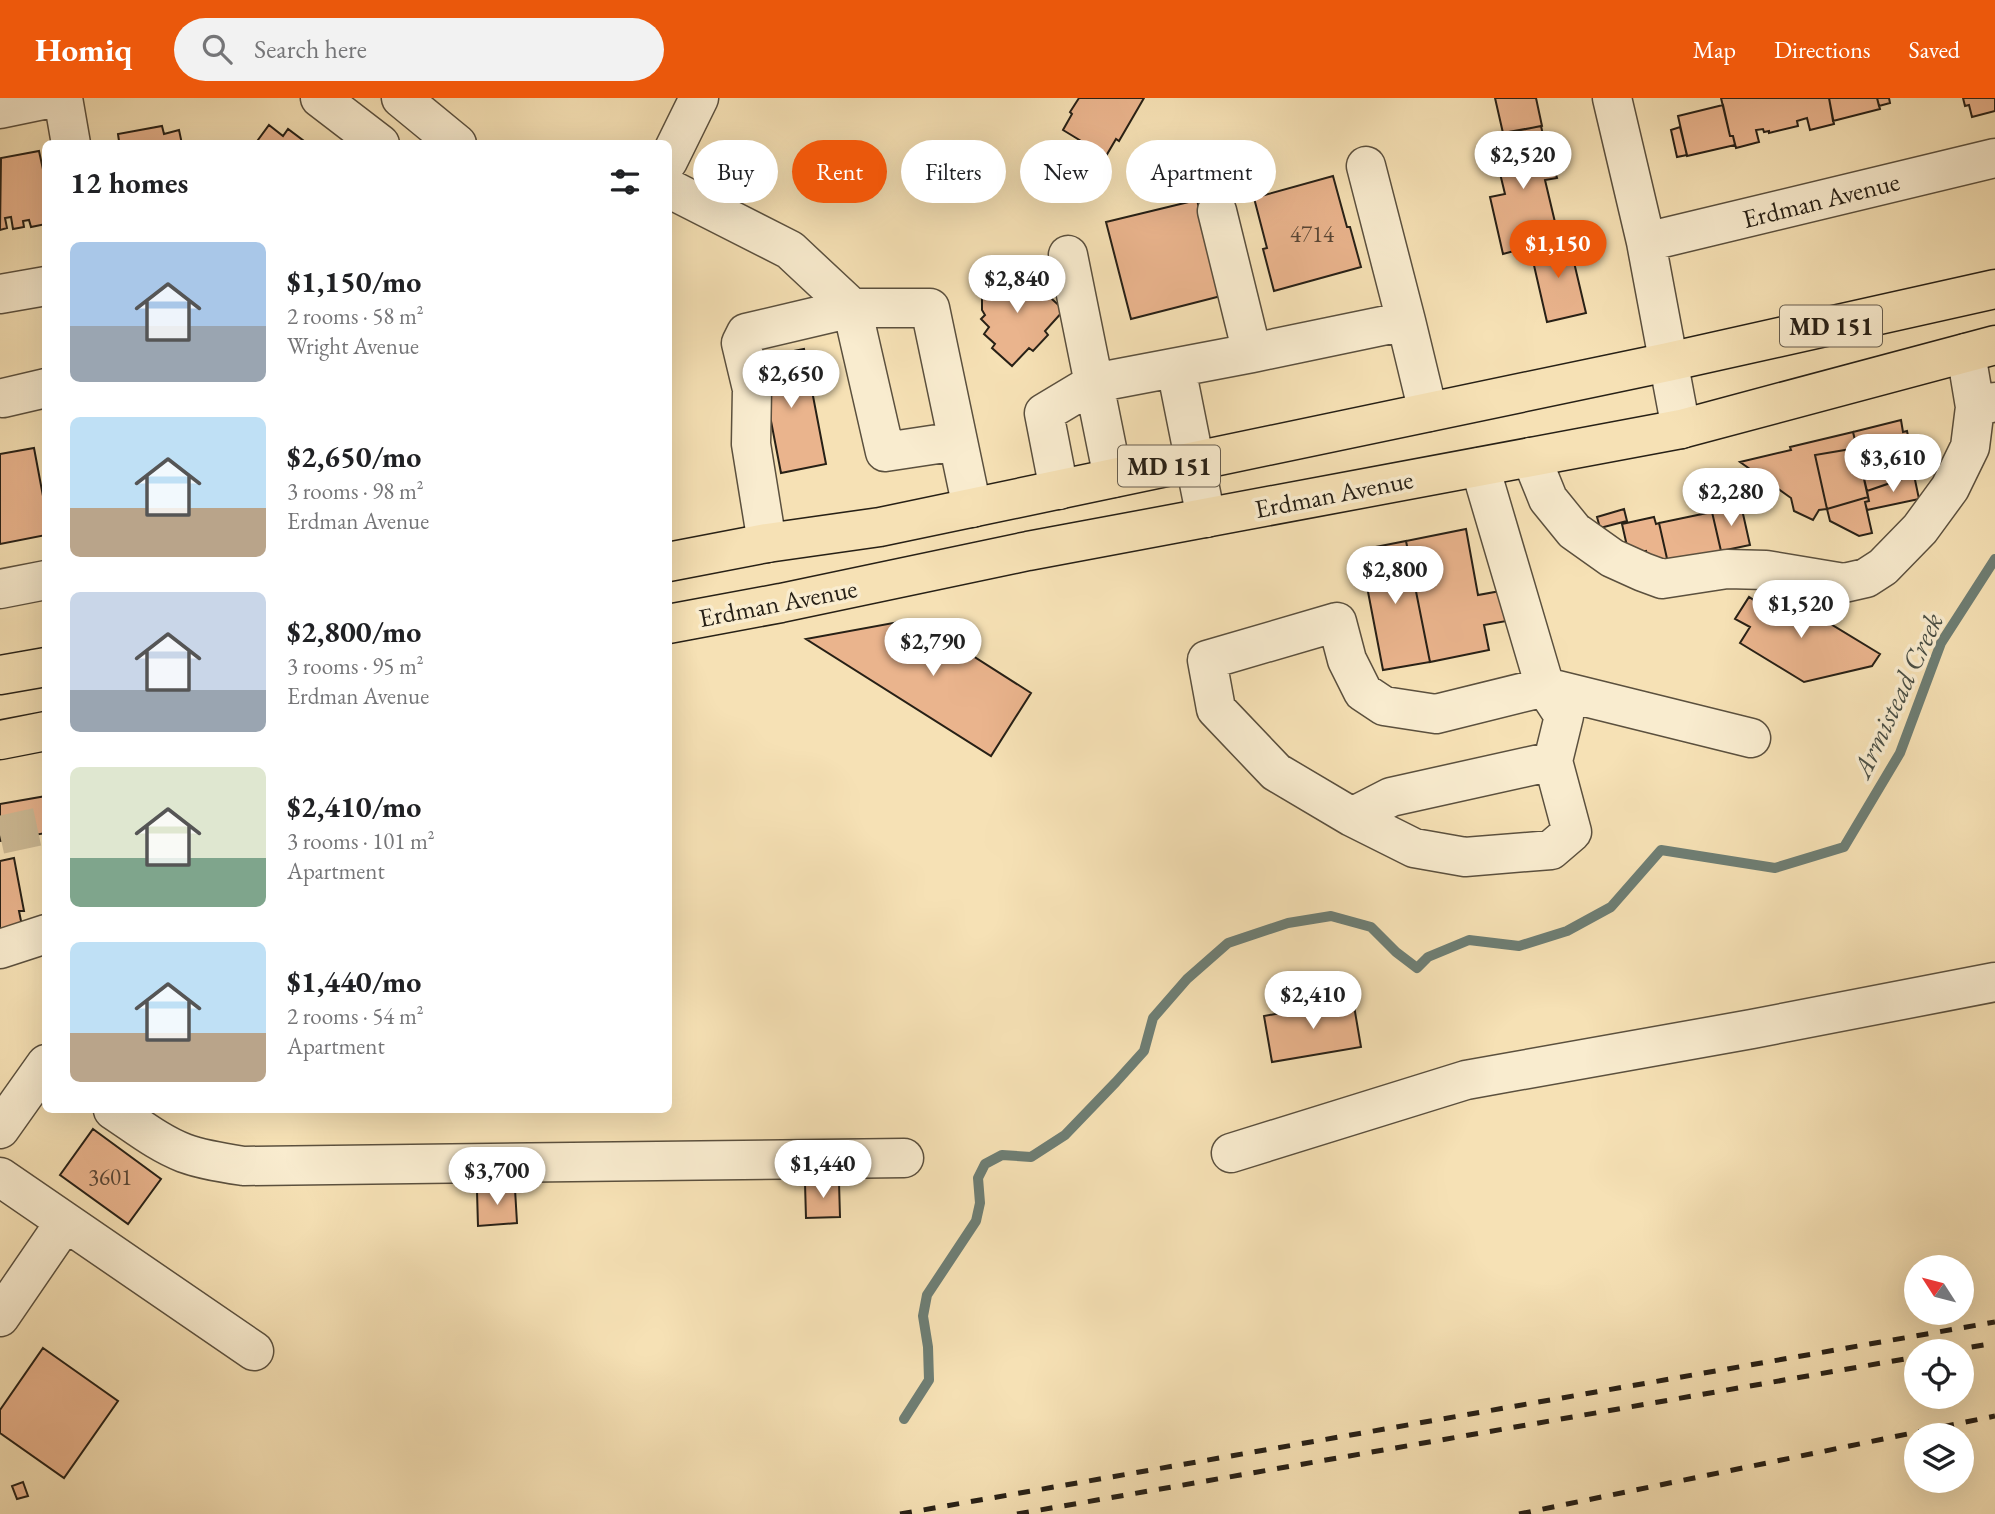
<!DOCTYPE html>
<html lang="en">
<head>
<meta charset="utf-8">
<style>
	:root { --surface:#fff; --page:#f2f2f2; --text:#202124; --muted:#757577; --accent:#ea580c }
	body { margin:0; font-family:"EB Garamond",serif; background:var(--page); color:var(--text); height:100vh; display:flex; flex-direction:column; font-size:26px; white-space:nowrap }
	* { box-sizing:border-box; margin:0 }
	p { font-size:23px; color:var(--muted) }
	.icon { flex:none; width:38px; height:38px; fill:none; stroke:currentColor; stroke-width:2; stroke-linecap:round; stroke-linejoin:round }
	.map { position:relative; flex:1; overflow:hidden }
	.details { position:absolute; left:42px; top:42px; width:630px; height:973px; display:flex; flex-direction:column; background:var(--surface); border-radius:10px; box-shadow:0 7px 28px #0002 }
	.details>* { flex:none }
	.banner { position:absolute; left:693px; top:42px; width:665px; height:63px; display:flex; gap:14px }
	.needle { width:46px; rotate:306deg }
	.fabs { position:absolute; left:1904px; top:1157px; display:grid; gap:14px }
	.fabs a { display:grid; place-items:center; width:70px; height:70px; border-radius:50%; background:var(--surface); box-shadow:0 7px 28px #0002; font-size:35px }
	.price { position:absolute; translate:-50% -60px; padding:0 16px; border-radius:24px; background:#fff; color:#222; font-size:23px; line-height:46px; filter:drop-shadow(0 2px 4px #0008) }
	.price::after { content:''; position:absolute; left:50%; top:42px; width:21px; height:16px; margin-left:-10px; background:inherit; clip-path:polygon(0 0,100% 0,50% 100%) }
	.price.on { background:var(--accent); color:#fff }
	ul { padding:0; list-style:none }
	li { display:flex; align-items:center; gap:21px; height:175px; padding:0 28px }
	li span { display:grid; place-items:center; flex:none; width:196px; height:140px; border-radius:10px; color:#555 }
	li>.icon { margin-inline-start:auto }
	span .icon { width:84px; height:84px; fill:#fffc; stroke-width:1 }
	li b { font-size:30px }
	h2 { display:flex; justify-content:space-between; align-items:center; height:84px; padding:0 28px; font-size:30px }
	.pill { padding:0 24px; border-radius:32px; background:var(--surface); box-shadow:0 7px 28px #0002; font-size:24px; line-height:63px }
	.pill.on { background:var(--accent); color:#fff }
	header { display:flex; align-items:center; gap:42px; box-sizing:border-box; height:98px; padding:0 35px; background:var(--accent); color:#fff }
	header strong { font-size:33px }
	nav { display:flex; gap:38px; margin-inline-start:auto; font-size:24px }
	.search { width:490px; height:63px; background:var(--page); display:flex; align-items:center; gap:18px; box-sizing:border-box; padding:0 24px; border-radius:38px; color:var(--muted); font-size:26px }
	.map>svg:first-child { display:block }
</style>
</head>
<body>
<header>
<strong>Homiq</strong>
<div class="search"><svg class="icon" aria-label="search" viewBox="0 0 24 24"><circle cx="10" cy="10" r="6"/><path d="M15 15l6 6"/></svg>Search here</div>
<nav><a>Map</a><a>Directions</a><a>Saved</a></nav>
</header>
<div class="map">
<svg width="1995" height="1416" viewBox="0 0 1995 1416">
	<rect width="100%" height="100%" fill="#f6e1b5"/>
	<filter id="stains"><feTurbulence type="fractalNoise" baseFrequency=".00286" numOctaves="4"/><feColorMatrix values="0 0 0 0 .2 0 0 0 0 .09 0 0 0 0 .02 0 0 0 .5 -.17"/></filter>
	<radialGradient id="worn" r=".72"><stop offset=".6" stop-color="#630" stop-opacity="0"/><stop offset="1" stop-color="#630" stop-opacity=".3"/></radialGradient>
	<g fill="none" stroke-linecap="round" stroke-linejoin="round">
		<!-- stream -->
		<path stroke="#6e7e74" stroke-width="10" d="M904 1321 929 1282 928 1249 923 1218 927 1197 976 1123 980 1105 978 1080 985 1066 1002 1057 1031 1059 1065 1037 1116 984 1144 953 1153 920 1187 881 1228 845 1288 825 1331 818 1371 829 1396 854 1417 870 1428 859 1469 842 1519 848 1567 833 1611 809 1661 752 1775 770 1844 749 1900 655 1941 545 1995 461"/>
	</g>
	<!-- building -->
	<path fill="#eab48d" stroke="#272016" stroke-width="2" d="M1079 0H1144L1119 43 1116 41 1106 58 1063 32 1072 16 1070 14Z
		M1495 0H1536L1542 28 1503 35Z
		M1721 0H1829L1834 26 1810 32 1807 20 1797 23 1798 28 1769 35V33L1764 34 1763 31 1756 32 1759 44 1736 50 1733 38H1730Z
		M1829 0H1877L1880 11 1833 23Z
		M1877 0H1889L1890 5 1879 8Z
		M1963 0H1995V13L1972 19 1969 7 1965 8Z
		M1723 7 1730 38H1733L1735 47 1687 58 1678 18Z
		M269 27 283 38 288 31 308 46H255Z
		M162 28 164 36 179 32 182 46H105L119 43 118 36Z
		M1541 28 1547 55 1540 57 1542 69 1553 66 1557 80 1545 82 1559 141 1503 156 1490 99 1505 96 1491 38Z
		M1680 29 1687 57 1677 59 1671 32Z
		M39 53 44 76H46V126L31 129 29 122 23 123 24 129 13 131 11 119 5 120 7 130 0 132 1 60Z
		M1333 78 1347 129H1350L1361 169 1274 193 1263 151 1267 150 1254 100Z
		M1197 102 1221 198 1131 221 1106 124Z
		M1568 139 1586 215 1547 224 1530 150Z
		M998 172 1011 183 1018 174 1030 185 1032 183 1064 212 1045 233 1048 237 1033 253 1029 250 1012 268 992 250 995 246 984 236 989 229 981 221 985 217 982 212V191Z
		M804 251 826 366 781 375 771 323 764 325 758 260Z
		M1901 322 1903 334 1907 333 1916 376 1867 393 1853 334Z
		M1853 334 1857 350 1815 357 1827 411 1819 412 1813 422 1794 413 1791 400 1740 364 1791 352 1790 349Z
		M34 350 46 414V437L0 446V356Z
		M1857 350 1868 399 1827 411 1815 357Z
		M1914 377 1919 401 1867 412 1865 404 1869 403 1867 393Z
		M1868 399 1869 403 1865 404 1872 435 1859 438 1830 423 1827 411Z
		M1741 407 1750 447 1721 453 1712 414Z
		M1624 411 1627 423 1600 430 1597 419Z
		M1712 414 1721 453 1668 465 1659 425Z
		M1654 419 1656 426 1659 425 1668 465 1649 469 1646 453 1629 457 1622 426Z
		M1466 431 1478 497 1506 492 1512 522 1484 527 1489 552 1430 564 1406 443Z
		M1406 443 1430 564 1383 572 1360 452Z
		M1773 491 1880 556 1872 568 1804 584 1740 545 1750 529 1735 521 1749 499 1763 508Z
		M915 521 1031 595 991 658 806 541Z
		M46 698V735L0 743V706Z
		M14 760 24 813H19L22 828 0 832V763Z
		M1353 902 1361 949 1272 964 1264 918Z
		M93 1031 161 1081 128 1126 60 1077Z
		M839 1084 840 1119 806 1120 805 1085Z
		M515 1091 517 1125 478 1128 477 1093Z
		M43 1250 118 1303 64 1380 0 1335V1312Z
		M23 1384 28 1398 17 1401 12 1388Z"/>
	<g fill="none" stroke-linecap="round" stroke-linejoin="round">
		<!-- minor-tunnel -->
		<path stroke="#cdba95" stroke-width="38" stroke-dasharray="38 19" stroke-linecap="butt" d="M0 737 46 727"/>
		<!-- minor casing -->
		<g stroke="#5b503e" stroke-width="41">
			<path id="minor" d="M63 0 71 46
				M320 0 380 46
				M401 0 457 46
				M1612 0 1646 144 1681 331
				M0 11 53 0
				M668 63 699 0
				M668 90 790 152 852 210H930L972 410
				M1217 113 1252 255
				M1646 144 1995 60
				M1068 157 1113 380
				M0 196 46 188
				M1406 223 1428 314
				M1966 255 1975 309 1995 304
				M1176 270 1206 420
				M3 300 46 290
				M1531 359 1548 401 1574 433 1612 460 1643 474 1662 481 1727 471 1766 472 1844 485 1866 480 1883 469 1920 431 1950 390 1970 349 1975 309
				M1480 369 1545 589 1436 616 1384 608 1363 594 1347 562 1337 524 1207 562 1216 611 1276 674 1352 719 1391 699 1553 663 1564 618 1545 589
				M1059 392 1044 315 1094 285 1252 255 1406 223 1366 68
				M767 445 751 346 752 291 741 245 746 235 852 210 885 354 958 343
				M0 491 46 482
				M1545 589 1751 640
				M1352 719 1414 750 1465 759 1551 752 1572 734 1553 663
				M0 851 46 836
				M113 1012C136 1027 158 1045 184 1055 203 1062 224 1065 244 1068L904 1060
				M0 1031 46 966
				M1231 1055 1466 982 1752 931 1995 884
				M0 1079 254 1253
				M0 1219 65 1124"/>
		</g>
		<!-- major casing -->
		<g stroke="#272016" stroke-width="41">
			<path id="major" d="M668 464 767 445 880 429 1668 264 1995 191
				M668 526 781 505 1028 453 1681 331 1995 247
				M0 577 46 569
				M0 642 46 633"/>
		</g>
		<!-- minor -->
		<use href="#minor" stroke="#f9eccf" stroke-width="38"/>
		<!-- major -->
		<use href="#major" stroke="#f6e1b5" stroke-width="38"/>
		<!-- rail -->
		<path stroke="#272016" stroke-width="5" stroke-dasharray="12 12" stroke-linecap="butt" d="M1948 1253 1995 1245
			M900 1416 1995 1224
			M1017 1416 1916 1259
			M1519 1416 1995 1318"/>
	</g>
	<g text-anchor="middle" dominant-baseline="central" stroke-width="7" stroke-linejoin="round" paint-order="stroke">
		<!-- number labels -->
		<g font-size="23" fill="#584534">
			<text x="1312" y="136">4714</text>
			<text x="110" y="1079">3601</text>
		</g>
		<!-- shield labels -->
		<g fill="#f9eccf" stroke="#665d4e" stroke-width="2">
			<rect x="1780" y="207.5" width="102" height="41" rx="5"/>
			<rect x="1118" y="347.5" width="102" height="41" rx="5"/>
		</g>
		<g font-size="24" font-weight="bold" fill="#272016">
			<text x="1831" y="228">MD 151</text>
			<text x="1169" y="368">MD 151</text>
		</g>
		<!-- street labels -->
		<g font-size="26" fill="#272016" stroke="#f9eccf">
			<text transform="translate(1821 102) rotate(-14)">Erdman Avenue</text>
			<text transform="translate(1334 396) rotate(-11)">Erdman Avenue</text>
			<text transform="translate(778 505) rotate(-11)">Erdman Avenue</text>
		</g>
		<!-- water labels -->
		<g font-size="28" font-style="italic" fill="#4a4f45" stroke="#f9eccf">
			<text transform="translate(1897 597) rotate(-65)">Armistead Creek</text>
		</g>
	</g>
	<rect width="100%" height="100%" filter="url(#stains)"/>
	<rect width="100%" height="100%" fill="url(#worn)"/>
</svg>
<div class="fabs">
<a><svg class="needle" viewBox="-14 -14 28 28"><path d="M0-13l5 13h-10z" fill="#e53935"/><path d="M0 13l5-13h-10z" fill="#757577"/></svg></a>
<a><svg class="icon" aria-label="locate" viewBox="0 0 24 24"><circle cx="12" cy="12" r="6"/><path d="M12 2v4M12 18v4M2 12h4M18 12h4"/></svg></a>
<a><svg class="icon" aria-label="layers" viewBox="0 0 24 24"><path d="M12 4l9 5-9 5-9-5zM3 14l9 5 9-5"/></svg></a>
</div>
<b class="price" style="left:1523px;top:93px">$2,520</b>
<b class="price on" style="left:1558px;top:182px">$1,150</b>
<b class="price" style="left:1017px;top:217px">$2,840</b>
<b class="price" style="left:791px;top:312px">$2,650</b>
<b class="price" style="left:1893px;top:396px">$3,610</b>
<b class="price" style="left:1731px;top:430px">$2,280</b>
<b class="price" style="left:1395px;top:508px">$2,800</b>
<b class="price" style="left:1801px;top:542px">$1,520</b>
<b class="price" style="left:933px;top:580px">$2,790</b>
<b class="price" style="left:1313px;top:933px">$2,410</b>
<b class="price" style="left:823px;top:1102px">$1,440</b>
<b class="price" style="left:497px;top:1109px">$3,700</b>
<div class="banner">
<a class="pill">Buy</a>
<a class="pill on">Rent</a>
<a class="pill">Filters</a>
<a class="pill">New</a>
<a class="pill">Apartment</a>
</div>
<section class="details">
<h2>12 homes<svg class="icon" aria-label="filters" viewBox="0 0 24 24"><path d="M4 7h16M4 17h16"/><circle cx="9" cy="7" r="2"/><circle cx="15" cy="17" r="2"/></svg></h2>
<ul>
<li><span style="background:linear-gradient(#a9c7e8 60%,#9aa5b1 0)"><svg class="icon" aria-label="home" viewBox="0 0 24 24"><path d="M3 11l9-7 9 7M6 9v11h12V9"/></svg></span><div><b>$1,150/mo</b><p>2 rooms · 58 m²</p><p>Wright Avenue</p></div></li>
<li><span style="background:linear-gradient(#bfe0f5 65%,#b9a48a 0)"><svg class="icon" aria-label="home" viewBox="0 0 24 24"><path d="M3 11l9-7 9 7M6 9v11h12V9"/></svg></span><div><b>$2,650/mo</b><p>3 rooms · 98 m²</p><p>Erdman Avenue</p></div></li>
<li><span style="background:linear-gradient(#c9d6e8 70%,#9aa5b1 0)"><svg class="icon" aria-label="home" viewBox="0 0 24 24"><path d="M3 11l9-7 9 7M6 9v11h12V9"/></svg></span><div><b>$2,800/mo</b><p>3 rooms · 95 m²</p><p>Erdman Avenue</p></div></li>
<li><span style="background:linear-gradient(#dfe7d0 65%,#7fa58c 0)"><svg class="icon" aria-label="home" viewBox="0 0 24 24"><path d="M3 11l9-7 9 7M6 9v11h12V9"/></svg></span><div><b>$2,410/mo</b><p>3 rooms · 101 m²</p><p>Apartment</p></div></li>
<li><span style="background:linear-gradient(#bfe0f5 65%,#b9a48a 0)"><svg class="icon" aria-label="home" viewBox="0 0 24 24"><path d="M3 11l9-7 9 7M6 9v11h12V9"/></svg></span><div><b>$1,440/mo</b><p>2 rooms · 54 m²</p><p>Apartment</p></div></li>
</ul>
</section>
</div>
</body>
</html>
